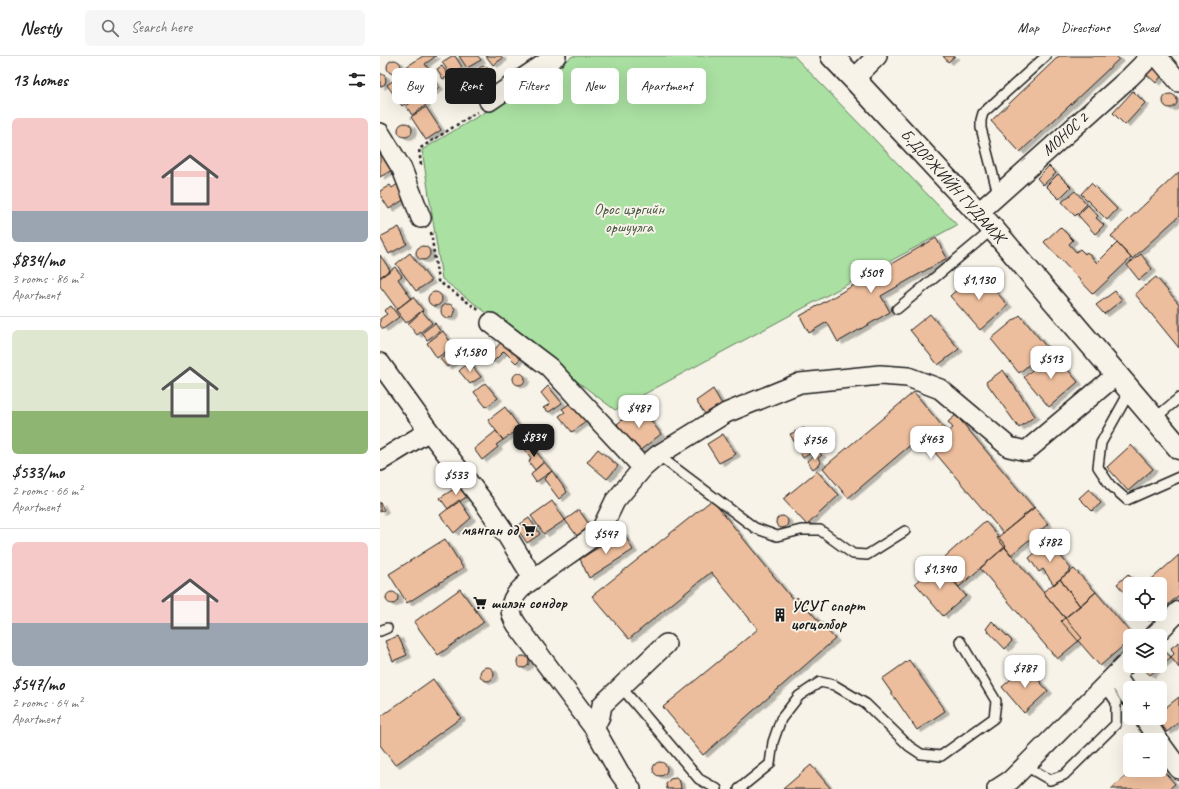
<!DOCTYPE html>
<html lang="en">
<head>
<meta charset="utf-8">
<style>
	:root { --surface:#fff; --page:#f6f6f6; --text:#222; --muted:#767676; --line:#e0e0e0; --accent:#1c1c1c }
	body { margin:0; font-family:Caveat,sans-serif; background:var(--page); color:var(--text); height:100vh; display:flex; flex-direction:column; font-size:15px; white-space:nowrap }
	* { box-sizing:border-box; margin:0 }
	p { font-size:13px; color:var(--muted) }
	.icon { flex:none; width:22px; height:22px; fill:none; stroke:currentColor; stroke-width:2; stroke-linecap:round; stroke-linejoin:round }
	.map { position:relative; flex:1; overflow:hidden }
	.panel { display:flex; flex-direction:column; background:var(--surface); width:380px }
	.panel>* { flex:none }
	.top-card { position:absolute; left:12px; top:12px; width:380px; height:36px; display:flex; gap:8px }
	.controls { position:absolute; left:743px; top:521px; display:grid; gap:8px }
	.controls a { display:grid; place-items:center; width:44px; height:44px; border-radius:6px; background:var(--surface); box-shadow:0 4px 16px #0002; font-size:20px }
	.price { position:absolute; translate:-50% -34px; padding:0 9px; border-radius:8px; background:#fff; color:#222; font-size:13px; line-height:26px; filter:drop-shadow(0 1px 2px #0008) }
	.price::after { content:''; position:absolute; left:50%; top:24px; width:12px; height:9px; margin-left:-6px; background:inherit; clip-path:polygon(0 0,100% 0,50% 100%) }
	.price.on { background:var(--accent); color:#fff }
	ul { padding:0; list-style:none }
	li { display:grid; align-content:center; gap:8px; height:212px; padding:0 12px }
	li+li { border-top:1px solid var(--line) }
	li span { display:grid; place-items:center; height:124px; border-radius:6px; color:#555 }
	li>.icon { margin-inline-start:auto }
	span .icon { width:72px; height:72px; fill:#fffc; stroke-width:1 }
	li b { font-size:17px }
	h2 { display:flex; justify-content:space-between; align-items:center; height:48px; padding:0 12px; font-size:17px }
	.tag { padding:0 14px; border-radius:6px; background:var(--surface); box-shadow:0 4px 16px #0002; font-size:14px; line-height:36px }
	.tag.on { background:var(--accent); color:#fff }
	header { display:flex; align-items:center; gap:24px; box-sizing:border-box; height:56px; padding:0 20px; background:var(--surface); border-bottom:1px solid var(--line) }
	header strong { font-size:19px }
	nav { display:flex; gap:22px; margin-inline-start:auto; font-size:14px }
	.search { width:280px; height:36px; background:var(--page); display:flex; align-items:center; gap:10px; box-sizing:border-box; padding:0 14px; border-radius:6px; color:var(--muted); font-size:15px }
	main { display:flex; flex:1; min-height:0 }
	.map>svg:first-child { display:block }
</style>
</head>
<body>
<header>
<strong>Nestly</strong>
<div class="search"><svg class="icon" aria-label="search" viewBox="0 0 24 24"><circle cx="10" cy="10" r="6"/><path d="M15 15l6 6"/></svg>Search here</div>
<nav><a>Map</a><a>Directions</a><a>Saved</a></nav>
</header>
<main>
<section class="panel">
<h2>13 homes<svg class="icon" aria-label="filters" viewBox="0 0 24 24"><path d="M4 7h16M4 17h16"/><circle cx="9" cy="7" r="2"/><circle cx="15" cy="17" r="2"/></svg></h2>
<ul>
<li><span style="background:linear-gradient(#f6c9c9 75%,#9aa5b1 0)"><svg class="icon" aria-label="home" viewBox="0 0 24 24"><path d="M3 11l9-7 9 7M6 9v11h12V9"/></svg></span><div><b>$834/mo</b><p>3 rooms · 86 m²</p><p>Apartment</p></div></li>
<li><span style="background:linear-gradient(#dfe7d0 65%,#8fb573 0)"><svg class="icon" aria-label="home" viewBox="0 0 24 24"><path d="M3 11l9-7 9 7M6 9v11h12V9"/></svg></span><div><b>$533/mo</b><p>2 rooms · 66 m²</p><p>Apartment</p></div></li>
<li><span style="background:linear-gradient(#f6c9c9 65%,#9aa5b1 0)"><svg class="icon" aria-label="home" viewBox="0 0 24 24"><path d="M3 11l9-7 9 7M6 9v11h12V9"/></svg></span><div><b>$547/mo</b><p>2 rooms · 64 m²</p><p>Apartment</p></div></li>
</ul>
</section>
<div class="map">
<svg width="799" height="733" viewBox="0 0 799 733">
	<defs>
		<filter id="shadow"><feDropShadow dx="4.5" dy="2.5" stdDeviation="0" flood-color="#0004"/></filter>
	</defs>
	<rect width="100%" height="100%" fill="#f7f3e8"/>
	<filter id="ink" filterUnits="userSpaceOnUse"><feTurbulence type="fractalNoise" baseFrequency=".025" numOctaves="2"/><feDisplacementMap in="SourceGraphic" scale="8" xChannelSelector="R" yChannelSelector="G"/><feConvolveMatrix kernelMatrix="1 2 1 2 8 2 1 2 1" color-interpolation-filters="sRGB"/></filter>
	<g filter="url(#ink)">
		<!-- green -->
		<path fill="#aae0a2" stroke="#637e5f" d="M193 0H414L577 169 235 354 62 223 42 94 140 35Z"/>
		<!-- building -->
		<path fill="#edbe9d" stroke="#1c1c1c" filter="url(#shadow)" d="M43 0H56L45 8 50 15 35 25 26 11Z
			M72 0H75L82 11 70 18 62 6Z
			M79 0H98L101 4 87 12Z
			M106 0H121L123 2 113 9Z
			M563 0H575L568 6Z
			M679 0H736L739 3 640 96 611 65Z
			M7 11a7 7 0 1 1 14 0a7 7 0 1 1-14 0Z
			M771 8 783 18 776 27 764 16Z
			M97 17a7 7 0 1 1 14 0a7 7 0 1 1-14 0Z
			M62 10 69 20 63 23 57 13Z
			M0 17 5 20 6 24 5 28 0 31Z
			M24 17 38 38 22 50 7 29Z
			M53 23 59 31 48 40 42 31Z
			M753 35 765 47 745 69 733 57Z
			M783 45a7 7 0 1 1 14 0a7 7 0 1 1-14 0Z
			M40 41 46 49 32 59 26 50Z
			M46 51 61 74 46 84 31 61Z
			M18 74a7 7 0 1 1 14 0a7 7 0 1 1-14 0Z
			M0 94 12 114 0 121Z
			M669 110 676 117 663 129 657 122Z
			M799 116V160L752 203 731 180Z
			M678 118 691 131 679 143 666 130Z
			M19 127 28 141 9 153 0 139V135L10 129 12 132Z
			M711 127 737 153 727 164 701 138Z
			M695 135 707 148 695 160 682 146Z
			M708 149 718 160 716 162 724 169 715 178 698 159Z
			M19 171 27 188 9 198 0 181Z
			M680 171 693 184 689 188 696 196 700 193 705 198 707 196 717 207 737 187 751 202 713 238 664 186Z
			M556 182 567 202 501 240 510 256 458 286 447 266 429 277 420 260Z
			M36 197a7 7 0 1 1 14 0a7 7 0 1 1-14 0Z
			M30 197 51 225 36 235 16 208Z
			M761 198 772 213 759 224 747 209Z
			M0 199 10 214 0 221Z
			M15 211 22 220 18 223 31 242 17 253 0 230V222Z
			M597 215 628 249 600 274 570 240Z
			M776 221 799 248V292L755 238Z
			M735 235 742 244 724 258 716 249Z
			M48 243a7 7 0 1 1 14 0a7 7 0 1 1-14 0Z
			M33 241 43 254 26 267 16 254Z
			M61 255a7 7 0 1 1 14 0a7 7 0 1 1-14 0Z
			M11 250 19 261 3 273 0 269V263L7 258 4 255Z
			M42 255 52 267 37 279 28 268Z
			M550 258 579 293 558 309 530 274Z
			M640 259 668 293 639 317 611 283Z
			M55 267 60 275 47 284 42 277Z
			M63 275 73 290 57 302 47 287Z
			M123 284 142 301 136 307 124 295 113 306 107 302Z
			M78 291 84 299 67 311 60 303Z
			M91 298a6 6 0 1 1 12 0a6 6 0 1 1-12 0Z
			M673 296 698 326 669 351 644 321Z
			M89 306 101 321 90 328 79 315Z
			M623 314 655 360 639 372 606 326Z
			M133 323a6 6 0 1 1 12 0a6 6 0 1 1-12 0Z
			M105 327 118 342 106 351 94 336Z
			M168 330 182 347 169 356 163 352 170 348 161 337Z
			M333 333 343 350 327 361 316 345Z
			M534 336 567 376 573 372 568 366 576 359 654 452 623 477 541 380 468 442 443 412Z
			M192 346 207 365 192 376 179 360 185 356 182 353Z
			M260 350 281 378 258 396 237 368Z
			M125 351 140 372 123 384 108 364Z
			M424 372 437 393 423 402 410 378Z
			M116 375 123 384 116 389 118 391 102 404 94 393Z
			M343 378 356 398 339 407 327 388Z
			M751 389 773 413 748 435 727 411Z
			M152 390 164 406 155 414 149 406 151 402 145 394Z
			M218 393 238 410 227 423 207 406Z
			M439 396 442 399 438 402 441 407 433 413 427 405Z
			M164 406 172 415 156 426 151 419 155 414Z
			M172 415 187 436 179 443 164 423Z
			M437 415 459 439 427 469 403 443Z
			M83 427 91 438 68 453 60 442Z
			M709 433 721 447 712 455 699 442Z
			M79 444 91 462 74 477 60 459Z
			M332 444 414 545 417 541 455 583 323 699 283 651 378 573 331 516 249 583 212 540Z
			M172 445 185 464 164 478 151 460Z
			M0 446 4 454 0 456Z
			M654 451 668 468 631 499 617 482Z
			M199 454 213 474 200 484 185 464Z
			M396 466a6 6 0 1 1 12 0a6 6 0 1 1-12 0Z
			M149 462 160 478 147 487 136 471Z
			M605 465 626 490 579 531 558 507Z
			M243 476 253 494 209 522 200 503Z
			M65 483 83 512 27 547 9 518Z
			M669 485 691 513 674 529 663 513 659 516 649 502Z
			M625 491 702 582 677 603 600 512Z
			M799 499V539L780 556V528H766Z
			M558 507 586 540 563 560 535 527Z
			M694 513 716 536 700 550 680 523Z
			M748 518 757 528H750V543L737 528Z
			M680 523 700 550 685 562 663 536Z
			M80 533 104 566 58 599 34 566Z
			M6 542a6 6 0 1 1 12 0a6 6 0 1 1-12 0Z
			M716 536 753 580H750V584L720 610 681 565Z
			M763 558H777L769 565Z
			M612 565 632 585 625 593 606 573Z
			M18 580 27 599 13 605 5 585Z
			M799 586V612L791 601 794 598 791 592Z
			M781 592 791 601 770 619 761 611 763 610H780V593Z
			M137 606a6 6 0 1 1 12 0a6 6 0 1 1-12 0Z
			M529 604 565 655 537 674 502 623Z
			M646 610 668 635 644 657 622 631Z
			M100 618a7 7 0 1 1 14 0a7 7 0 1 1-14 0Z
			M53 623 81 662 15 709 0 689V661Z
			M799 641V666L787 676 777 662H780V656Z
			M273 713a7 7 0 1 1 14 0a7 7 0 1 1-14 0Z
			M431 709 451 733H403Z
			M780 711 795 728 789 733H731L753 714H780Z
			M296 722 300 726 301 732 300 733H287L286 728 290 723Z"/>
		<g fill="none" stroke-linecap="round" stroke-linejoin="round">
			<!-- service casing -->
			<g stroke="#1c1c1c" stroke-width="12">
				<path id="service" d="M618 138 601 72V64L603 57 666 0
					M517 253 613 173
					M750 335 721 387 718 411 730 429 747 444 799 421
					M774 363 799 342
					M278 399 375 472 397 480 421 474H440L473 498 487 499 525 475
					M0 575 7 572
					M241 631 319 723 337 733
					M646 710 670 724 684 719 736 668V646L725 630
					M359 733 390 708 393 686 401 663 419 640 440 626 454 629 486 648 529 690 541 698 561 700 614 662 616 645 580 585"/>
			</g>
			<!-- minor casing -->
			<g stroke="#1c1c1c" stroke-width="22">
				<path id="minor" d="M777 0 799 26
					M474 23 497 0
					M109 45 176 0
					M0 77 22 113 41 162
					M598 157 750 21 771 0
					M111 267 169 311 263 412
					M0 307 49 375 106 449 128 481 153 522
					M0 405 49 375
					M774 580 799 555
					M735 619 750 641
					M764 662 778 684
					M214 672 137 569C126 553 131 541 145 529L220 476 235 445 263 412 278 399 346 357 420 327 500 319 528 321 560 333 629 391 646 395 736 319
					M780 687 799 713
					M251 733 239 716 214 672 220 660 222 649 286 588
					M617 733 631 724 750 604"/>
			</g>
			<!-- primary casing -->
			<g stroke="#1c1c1c" stroke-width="25">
				<path id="primary" d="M452 0 474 23 613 173 799 392"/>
			</g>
			<!-- path -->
			<path stroke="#1c1c1c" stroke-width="2.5" stroke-dasharray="3 3" stroke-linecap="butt" d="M41 109 39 93 97 56
				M51 176 58 225 100 255"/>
			<!-- service -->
			<use href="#service" stroke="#f7f3e8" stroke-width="9"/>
			<!-- minor -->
			<use href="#minor" stroke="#f7f3e8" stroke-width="19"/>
			<!-- primary -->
			<use href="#primary" stroke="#f7f3e8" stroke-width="22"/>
		</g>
	</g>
	<!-- icons -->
	<defs>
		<g id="supermarket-bare" transform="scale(1.08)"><path d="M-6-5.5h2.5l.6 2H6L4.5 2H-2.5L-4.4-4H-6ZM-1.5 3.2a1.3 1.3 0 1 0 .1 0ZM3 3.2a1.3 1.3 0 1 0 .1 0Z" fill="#1c1c1c" stroke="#f7f3e8" stroke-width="2.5" paint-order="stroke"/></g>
		<g id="building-bare" transform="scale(1.08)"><path d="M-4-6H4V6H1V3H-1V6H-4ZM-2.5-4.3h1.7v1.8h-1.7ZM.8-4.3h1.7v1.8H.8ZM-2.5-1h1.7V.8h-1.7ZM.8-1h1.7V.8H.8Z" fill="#1c1c1c" stroke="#f7f3e8" stroke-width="2.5" paint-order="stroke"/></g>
	</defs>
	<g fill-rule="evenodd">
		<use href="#supermarket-bare" x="149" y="474"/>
		<use href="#supermarket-bare" x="100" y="547"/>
		<use href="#building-bare" x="400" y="559"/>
	</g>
	<g text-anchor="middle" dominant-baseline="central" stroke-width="4" stroke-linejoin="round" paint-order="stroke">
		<!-- street labels -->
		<g font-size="16" fill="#1c1c1c" stroke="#f7f3e8">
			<text transform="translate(685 78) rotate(-42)">МОНОС 2</text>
			<text transform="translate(573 130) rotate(48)">Б.ДОРЖИЙН ГУДАМЖ</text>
		</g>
		<!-- park labels -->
		<g font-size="16" fill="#475744" stroke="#f7f3e8">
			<text x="249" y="153">Орос цэргийн<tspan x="249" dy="18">оршуулга</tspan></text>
		</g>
		<!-- poi labels -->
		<g font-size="16" font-weight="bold" fill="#1c1c1c" stroke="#f7f3e8" text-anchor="start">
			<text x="138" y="474" text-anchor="end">мянган од</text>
			<text x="111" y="547">шилэн сондор</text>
			<text x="411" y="550">УСУГ спорт<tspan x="411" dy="18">цогцолбор</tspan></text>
		</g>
	</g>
</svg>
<div class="controls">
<a><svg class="icon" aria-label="locate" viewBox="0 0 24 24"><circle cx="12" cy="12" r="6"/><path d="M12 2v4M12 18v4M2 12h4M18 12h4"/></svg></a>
<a><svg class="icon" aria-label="layers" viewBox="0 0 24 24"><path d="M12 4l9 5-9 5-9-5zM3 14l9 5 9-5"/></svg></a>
<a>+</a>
<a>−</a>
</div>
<b class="price" style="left:491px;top:238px">$509</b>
<b class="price" style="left:599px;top:245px">$1,130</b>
<b class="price" style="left:90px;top:317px">$1,580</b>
<b class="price" style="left:671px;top:324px">$513</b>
<b class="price" style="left:259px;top:373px">$487</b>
<b class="price on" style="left:154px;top:402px">$834</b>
<b class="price" style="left:551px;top:404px">$463</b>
<b class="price" style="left:435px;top:405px">$756</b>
<b class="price" style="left:76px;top:440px">$533</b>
<b class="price" style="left:226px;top:499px">$547</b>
<b class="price" style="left:670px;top:507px">$782</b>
<b class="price" style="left:560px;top:534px">$1,340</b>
<b class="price" style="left:645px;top:633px">$787</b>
<div class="top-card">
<a class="tag">Buy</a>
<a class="tag on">Rent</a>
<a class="tag">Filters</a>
<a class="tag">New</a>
<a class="tag">Apartment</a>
</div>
</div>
</main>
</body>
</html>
